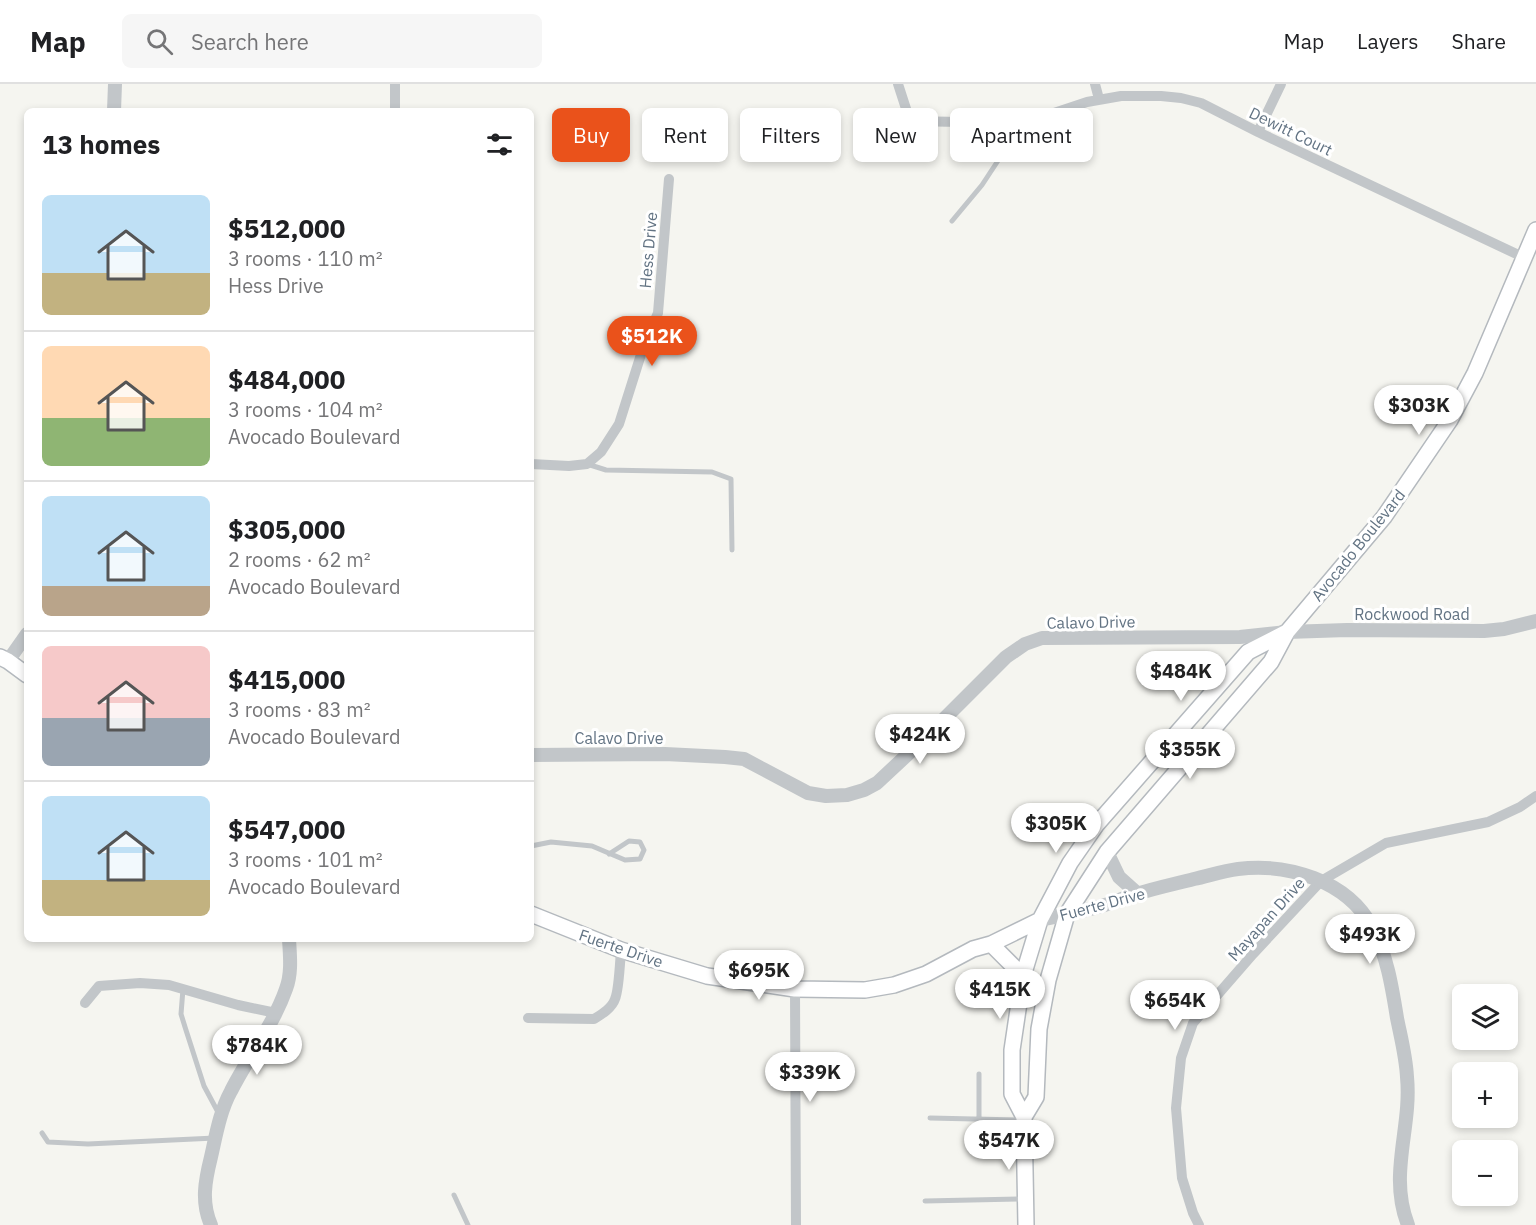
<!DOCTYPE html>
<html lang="en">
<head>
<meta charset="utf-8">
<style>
	:root { --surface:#fff; --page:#f6f6f6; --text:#202124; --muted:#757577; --line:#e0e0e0; --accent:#ea521b }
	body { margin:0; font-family:"IBM Plex Sans",sans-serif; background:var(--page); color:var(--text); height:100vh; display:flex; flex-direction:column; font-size:22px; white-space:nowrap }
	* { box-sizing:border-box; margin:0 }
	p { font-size:20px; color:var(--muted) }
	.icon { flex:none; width:33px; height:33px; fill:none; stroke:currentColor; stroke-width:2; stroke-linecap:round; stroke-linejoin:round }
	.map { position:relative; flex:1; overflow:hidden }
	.drawer { position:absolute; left:24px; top:24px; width:510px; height:834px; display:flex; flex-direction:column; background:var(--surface); border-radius:9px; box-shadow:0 3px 9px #0003 }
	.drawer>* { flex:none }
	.banner { position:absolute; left:552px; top:24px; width:570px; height:54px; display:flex; gap:12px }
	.controls { position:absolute; left:1452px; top:900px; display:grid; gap:12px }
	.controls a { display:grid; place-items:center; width:66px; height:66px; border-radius:9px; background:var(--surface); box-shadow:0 3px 9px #0003; font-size:30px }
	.price { position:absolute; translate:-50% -51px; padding:0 14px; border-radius:21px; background:#fff; color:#222; font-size:20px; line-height:39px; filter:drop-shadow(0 2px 3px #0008) }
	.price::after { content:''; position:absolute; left:50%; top:36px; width:18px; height:14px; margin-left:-9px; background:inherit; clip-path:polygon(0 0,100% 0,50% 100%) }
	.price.selected { background:var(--accent); color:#fff }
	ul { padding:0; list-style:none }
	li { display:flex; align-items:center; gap:18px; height:150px; padding:0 18px }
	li+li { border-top:2px solid var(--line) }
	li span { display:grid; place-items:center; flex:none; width:168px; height:120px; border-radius:9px; color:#555 }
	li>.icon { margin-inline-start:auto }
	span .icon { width:72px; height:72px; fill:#fffc; stroke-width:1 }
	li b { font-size:26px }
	h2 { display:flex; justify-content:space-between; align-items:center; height:72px; padding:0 18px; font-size:26px }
	.tag { padding:0 21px; border-radius:9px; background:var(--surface); box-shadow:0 3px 9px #0003; font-size:21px; line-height:54px }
	.tag.selected { background:var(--accent); color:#fff }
	header { display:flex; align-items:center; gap:36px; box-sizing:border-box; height:84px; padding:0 30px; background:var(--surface); border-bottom:2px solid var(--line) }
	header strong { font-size:28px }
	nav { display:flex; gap:33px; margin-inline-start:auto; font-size:21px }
	.search { width:420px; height:54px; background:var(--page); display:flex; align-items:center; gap:15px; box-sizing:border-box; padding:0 21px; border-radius:9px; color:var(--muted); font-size:22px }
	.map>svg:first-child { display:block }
</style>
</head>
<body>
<header>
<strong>Map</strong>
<div class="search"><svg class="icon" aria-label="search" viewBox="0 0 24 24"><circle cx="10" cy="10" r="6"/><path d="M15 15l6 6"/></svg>Search here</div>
<nav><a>Map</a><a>Layers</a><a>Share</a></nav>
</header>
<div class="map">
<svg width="1536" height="1141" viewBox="0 0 1536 1141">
	<rect width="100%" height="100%" fill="#f5f5f0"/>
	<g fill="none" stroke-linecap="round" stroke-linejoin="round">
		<!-- secondary casing -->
		<g stroke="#b4b9be" stroke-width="18">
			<path id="secondary" d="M0 573 8 577 27 591
				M531 830 621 866 707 892 795 905 865 906 894 901 926 890 973 865 991 860 1040 836
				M991 860 1023 892
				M1024 1033 1036 1013 1039 945 1048 896 1067 830 1107 768 1271 578 1287 548 1384 433 1450 336 1475 289 1536 146
				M1026 1141 1024 1033 1012 1010V966L1023 892 1040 836 1070 779 1097 740 1248 568 1287 548"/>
		</g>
		<!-- service -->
		<path stroke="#c2c6c9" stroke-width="5" d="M952 137 982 101 1005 66 1010 39
			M587 380 606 386 712 388 731 395 732 466
			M531 762 551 758 592 762 625 776 640 775 644 766 640 758 629 757 609 770
			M183 905 181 930 185 943 204 1002 219 1030
			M930 1034 1023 1036
			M979 1034V990
			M42 1049 48 1058 88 1060 215 1054
			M454 1111 468 1141
			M925 1117 1024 1115"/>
		<!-- minor -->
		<path stroke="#c2c6c9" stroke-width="10" d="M898 0 910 37 1010 39 1033 36 1087 18 1121 12H1161L1181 14 1201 19 1258 48 1525 174
			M1095 0 1099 15
			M395 27V0
			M1258 48 1281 0
			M531 380 569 382 587 380 601 368 619 340 644 261 658 229 669 95
			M795 905 796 1141
			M85 919 99 902 140 899 169 901 238 921 276 929
			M528 934 594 935C602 930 612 924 615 915 619 906 620 878 621 866
			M1199 1141 1193 1129 1182 1094 1176 1024 1181 974 1193 939 1253 870 1321 797 1386 759 1488 738 1520 723 1536 712"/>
		<!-- tertiary -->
		<path stroke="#c2c6c9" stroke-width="14" d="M114 27 115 0
			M8 577 27 550
			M531 671 665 670 725 673 744 675 808 709 826 712 847 711 864 706 877 699 923 656 1006 573 1025 560 1042 554 1240 553 1287 548 1347 546 1484 547 1504 545 1536 537
			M1107 768 1119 793 1138 810
			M1040 836C1058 832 1076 829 1094 824 1108 821 1122 814 1137 810 1155 804 1175 800 1194 795 1208 792 1223 787 1238 785 1287 779 1347 796 1372 843 1387 871 1392 903 1397 934 1401 954 1406 973 1407 993 1412 1044 1388 1090 1408 1141
			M211 1141C201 1118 205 1097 211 1073 216 1051 220 1027 231 1007 248 973 273 942 286 905 292 889 290 872 289 855"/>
		<!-- secondary -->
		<use href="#secondary" stroke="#fff" stroke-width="15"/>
	</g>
	<g text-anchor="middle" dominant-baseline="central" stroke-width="6" stroke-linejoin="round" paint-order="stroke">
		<!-- street labels -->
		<g font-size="16" fill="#627383" stroke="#fff">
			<text transform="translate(1291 47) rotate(26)">Dewitt Court</text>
			<text transform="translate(648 166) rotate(-85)">Hess Drive</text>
			<text transform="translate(1358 461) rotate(-51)">Avocado Boulevard</text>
			<text x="1412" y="530">Rockwood Road</text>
			<text transform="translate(1091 538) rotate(-1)">Calavo Drive</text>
			<text x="619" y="654">Calavo Drive</text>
			<text transform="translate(1102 820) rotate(-15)">Fuerte Drive</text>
			<text transform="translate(1266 835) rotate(-48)">Mayapan Drive</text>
			<text transform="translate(621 864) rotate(19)">Fuerte Drive</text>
		</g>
	</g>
</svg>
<div class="controls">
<a><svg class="icon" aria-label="layers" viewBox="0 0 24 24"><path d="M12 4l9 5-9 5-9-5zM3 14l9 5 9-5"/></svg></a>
<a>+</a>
<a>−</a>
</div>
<b class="price selected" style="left:652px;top:283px">$512K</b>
<b class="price" style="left:1419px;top:352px">$303K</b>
<b class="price" style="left:1181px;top:618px">$484K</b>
<b class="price" style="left:920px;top:681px">$424K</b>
<b class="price" style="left:1190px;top:696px">$355K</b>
<b class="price" style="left:1056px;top:770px">$305K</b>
<b class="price" style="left:1370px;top:881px">$493K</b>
<b class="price" style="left:759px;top:917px">$695K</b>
<b class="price" style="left:1000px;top:936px">$415K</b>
<b class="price" style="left:1175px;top:947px">$654K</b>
<b class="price" style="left:257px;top:992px">$784K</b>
<b class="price" style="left:810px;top:1019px">$339K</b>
<b class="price" style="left:1009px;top:1087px">$547K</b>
<div class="banner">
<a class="tag selected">Buy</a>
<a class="tag">Rent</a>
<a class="tag">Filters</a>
<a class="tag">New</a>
<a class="tag">Apartment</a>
</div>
<section class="drawer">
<h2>13 homes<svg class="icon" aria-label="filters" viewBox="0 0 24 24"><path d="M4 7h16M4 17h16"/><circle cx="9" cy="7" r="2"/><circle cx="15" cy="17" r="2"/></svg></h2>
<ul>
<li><span style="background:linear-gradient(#bfe0f5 65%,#c2b280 0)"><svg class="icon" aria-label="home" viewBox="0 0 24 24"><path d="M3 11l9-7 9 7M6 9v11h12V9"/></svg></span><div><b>$512,000</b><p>3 rooms · 110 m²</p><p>Hess Drive</p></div></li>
<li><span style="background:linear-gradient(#ffd9b3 60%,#8fb573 0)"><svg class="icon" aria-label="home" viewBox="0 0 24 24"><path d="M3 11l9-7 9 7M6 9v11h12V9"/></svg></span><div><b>$484,000</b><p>3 rooms · 104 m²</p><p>Avocado Boulevard</p></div></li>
<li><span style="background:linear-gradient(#bfe0f5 75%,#b9a48a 0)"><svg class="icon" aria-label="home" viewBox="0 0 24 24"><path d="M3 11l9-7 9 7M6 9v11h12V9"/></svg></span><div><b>$305,000</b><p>2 rooms · 62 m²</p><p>Avocado Boulevard</p></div></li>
<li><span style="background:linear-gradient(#f6c9c9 60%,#9aa5b1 0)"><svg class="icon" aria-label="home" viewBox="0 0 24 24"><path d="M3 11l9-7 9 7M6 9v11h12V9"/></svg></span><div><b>$415,000</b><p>3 rooms · 83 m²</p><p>Avocado Boulevard</p></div></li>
<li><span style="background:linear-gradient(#bfe0f5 70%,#c2b280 0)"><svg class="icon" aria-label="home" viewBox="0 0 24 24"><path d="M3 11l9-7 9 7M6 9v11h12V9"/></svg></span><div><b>$547,000</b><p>3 rooms · 101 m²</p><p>Avocado Boulevard</p></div></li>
</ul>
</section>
</div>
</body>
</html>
